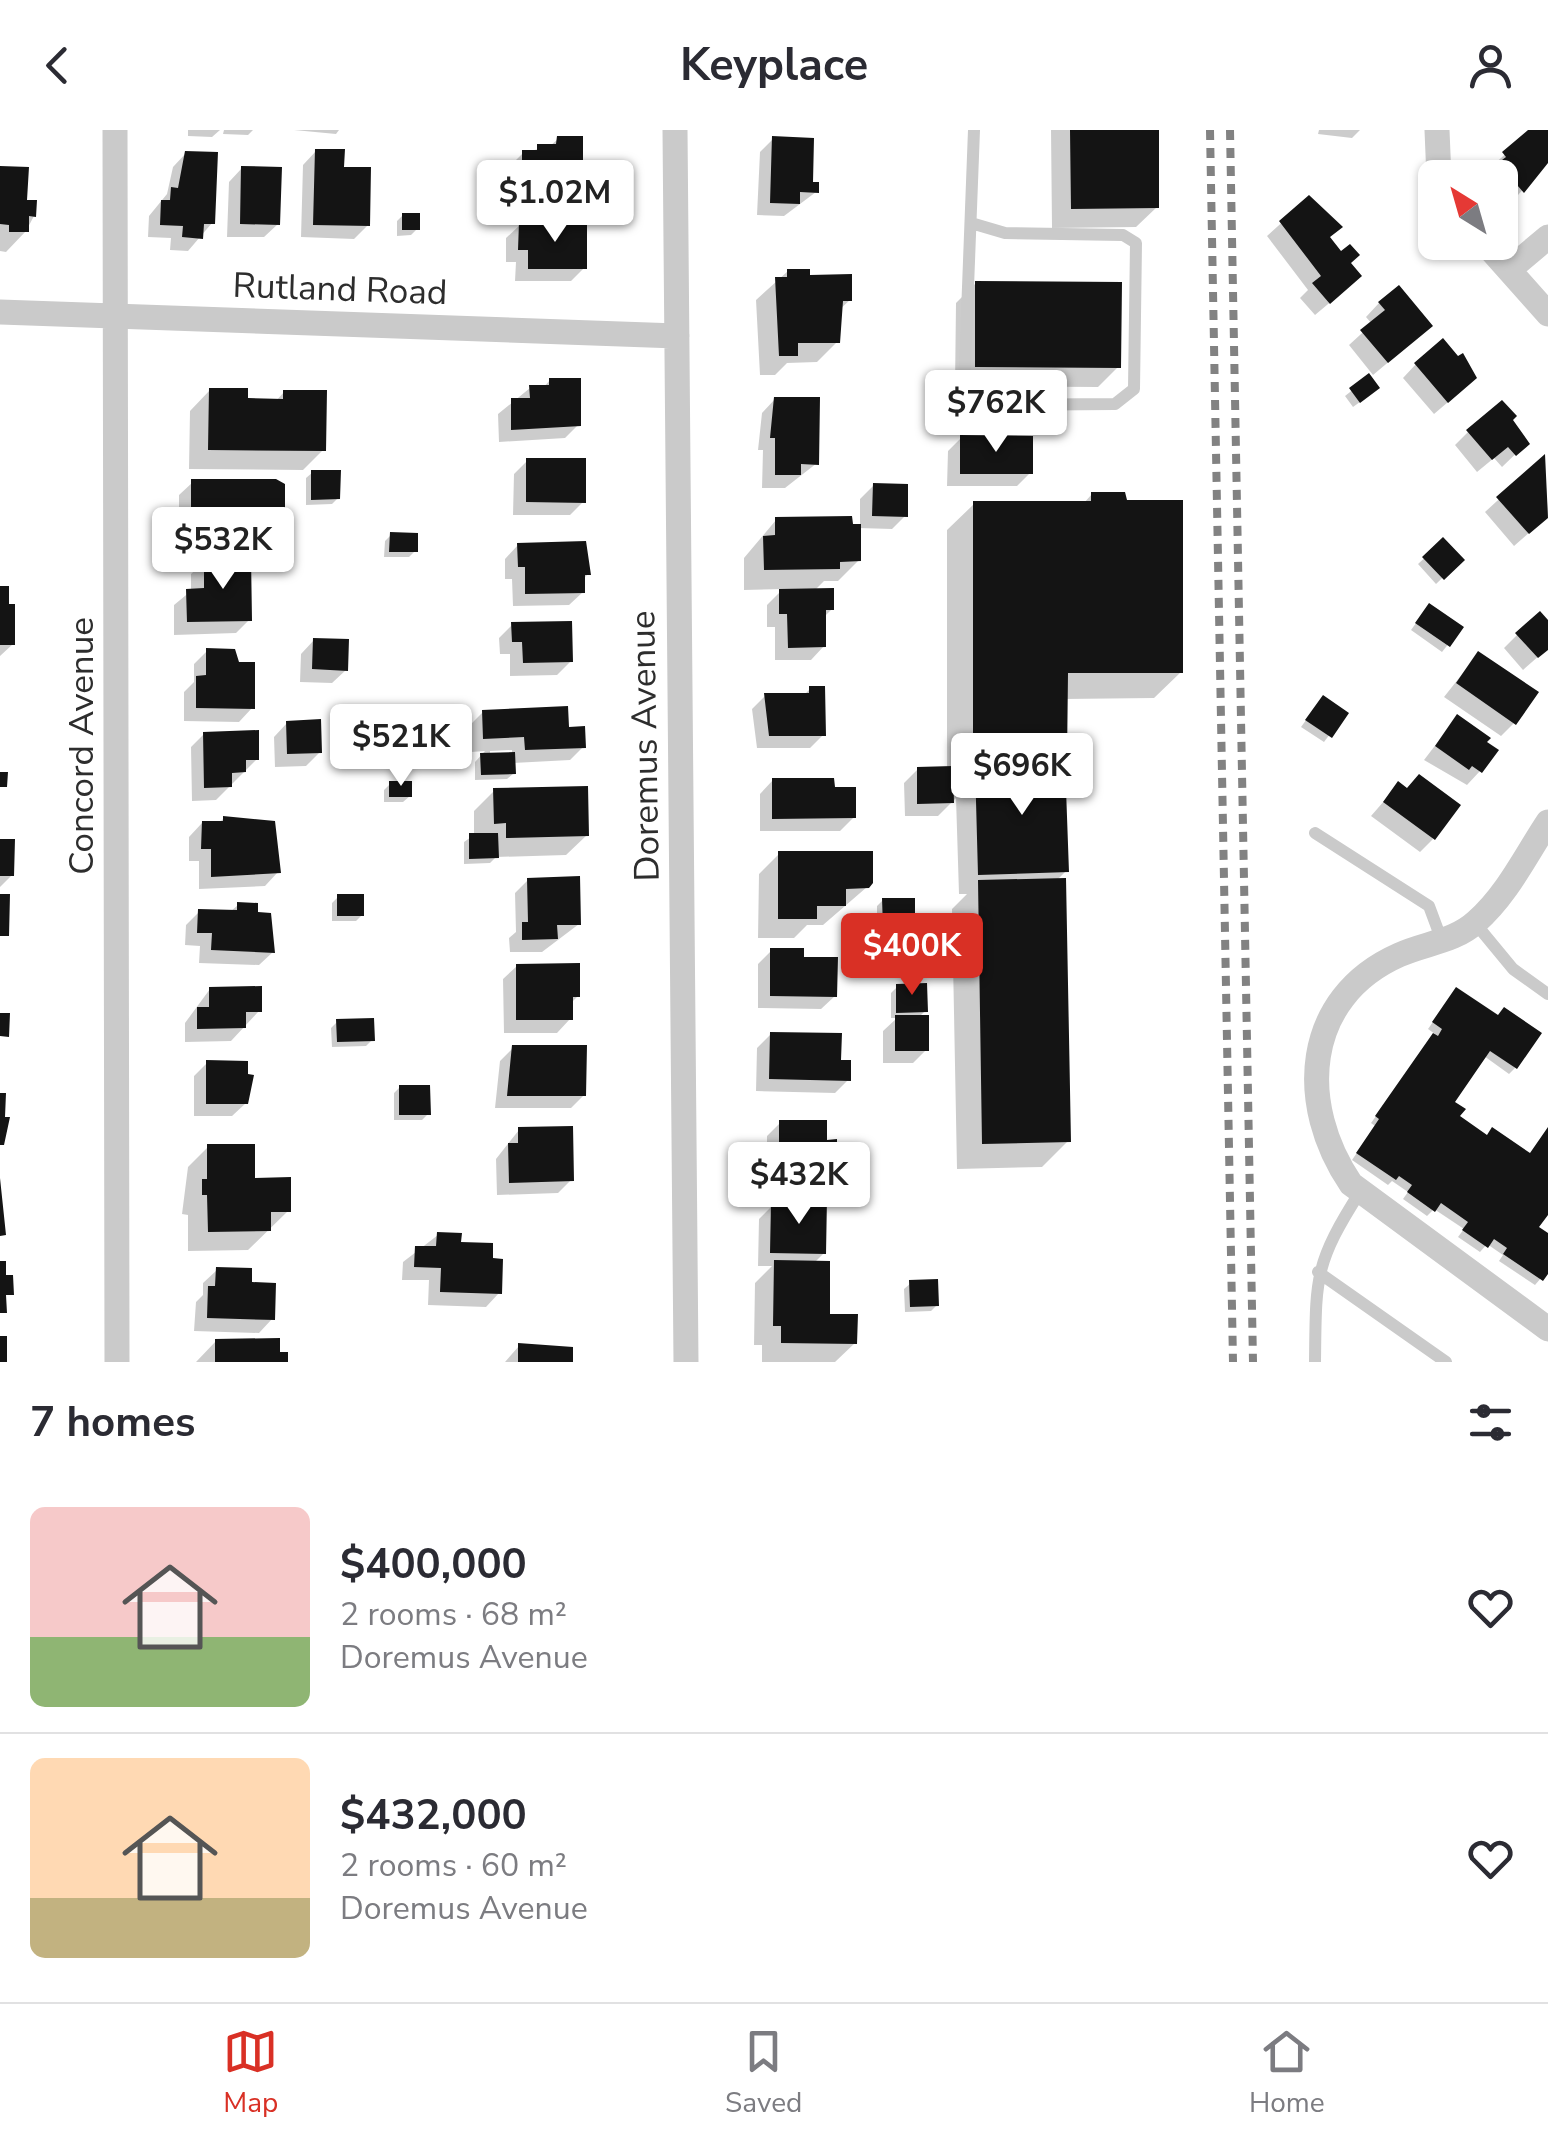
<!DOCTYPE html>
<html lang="en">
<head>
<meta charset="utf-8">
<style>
	:root { --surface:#fff; --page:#f7f7f7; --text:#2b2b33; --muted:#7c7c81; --line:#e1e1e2; --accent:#d93025 }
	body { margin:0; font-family:"Nunito Sans",sans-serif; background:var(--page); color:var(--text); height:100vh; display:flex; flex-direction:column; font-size:38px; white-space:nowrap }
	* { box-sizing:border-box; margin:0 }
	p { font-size:32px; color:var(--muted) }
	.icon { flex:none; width:55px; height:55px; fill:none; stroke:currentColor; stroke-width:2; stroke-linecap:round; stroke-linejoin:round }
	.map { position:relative; height:1232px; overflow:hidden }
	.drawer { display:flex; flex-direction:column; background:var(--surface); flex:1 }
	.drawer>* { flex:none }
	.needle { width:65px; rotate:323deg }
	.fabs { position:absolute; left:1418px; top:30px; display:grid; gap:20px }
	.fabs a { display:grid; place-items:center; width:100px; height:100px; border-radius:15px; background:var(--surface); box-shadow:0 2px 8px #0004; font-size:50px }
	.price { position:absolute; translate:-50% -85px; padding:0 22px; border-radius:10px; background:#fff; color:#222; font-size:32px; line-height:65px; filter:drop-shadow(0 2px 5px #0008) }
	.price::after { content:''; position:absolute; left:50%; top:60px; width:30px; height:22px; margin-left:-15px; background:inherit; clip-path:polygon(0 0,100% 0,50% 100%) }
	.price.selected { background:var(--accent); color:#fff }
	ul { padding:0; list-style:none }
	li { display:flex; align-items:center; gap:30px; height:250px; padding:0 30px }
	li+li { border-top:2px solid var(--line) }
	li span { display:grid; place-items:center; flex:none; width:280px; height:200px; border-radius:15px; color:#555 }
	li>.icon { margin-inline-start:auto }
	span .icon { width:120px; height:120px; fill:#fffc; stroke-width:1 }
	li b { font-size:42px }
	h2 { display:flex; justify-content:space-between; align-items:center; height:120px; padding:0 30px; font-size:42px }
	header { display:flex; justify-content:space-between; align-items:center; height:130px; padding:0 30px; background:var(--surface); font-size:45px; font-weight:700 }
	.menu { display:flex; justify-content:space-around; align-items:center; height:140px; border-top:2px solid var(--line); background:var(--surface); font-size:28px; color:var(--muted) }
	.menu a { display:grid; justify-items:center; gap:5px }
	.menu .selected { color:var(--accent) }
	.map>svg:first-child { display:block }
</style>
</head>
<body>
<header><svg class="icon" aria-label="back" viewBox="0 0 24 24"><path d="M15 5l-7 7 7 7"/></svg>Keyplace<svg class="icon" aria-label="person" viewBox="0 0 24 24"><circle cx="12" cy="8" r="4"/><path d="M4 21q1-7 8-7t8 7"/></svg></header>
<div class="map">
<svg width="1548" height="1232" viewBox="0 0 1548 1232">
	<rect width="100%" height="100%" fill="#fff"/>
	<!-- shadow -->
	<path fill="#0003" fill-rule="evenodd" d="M188 0H220L212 7 188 6Z
		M224 0H253L248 5 223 4Z
		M294 0H339L336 4Z
		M1051 0H1156L1157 77 1136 97 1052 98Z
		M1319 0H1360L1352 8 1318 4Z
		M1532 0H1548V31L1510 74 1500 63V48H1488L1494 41 1491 37Z
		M558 9 581 55 567 68 524 67V60L509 59 510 36 523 23 550 16Z
		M773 9 816 62 784 86 757 85 760 22Z
		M316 21 342 39 368 95 354 109 301 107 303 35Z
		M186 23 212 93 188 121 170 120 171 108 148 107 149 86 167 64 173 37Z
		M0 38 34 86 26 101 6 122 0 121Z
		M242 38 278 94 264 107H227L229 52Z
		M1308 69 1328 108 1348 134 1346 159 1315 185 1300 168 1308 160 1267 106Z
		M403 85 417 99 411 105 397 106V91Z
		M520 95 584 138 571 151H515L516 132H506V108Z
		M788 141 850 170 839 180 837 212 817 232 787 233 775 245H760L756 170Z
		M976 153 1118 237 1098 257 955 256 956 173Z
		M1379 173 1416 209 1373 245 1349 215 1372 194 1366 187Z
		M1416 234 1461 261 1434 284 1403 248Z
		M1369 247 1371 264 1353 277 1345 266Z
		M550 250 578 295 565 308 499 312 498 284 530 258H543Z
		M210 260 245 270 276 271 284 262 323 320 303 340 189 339 190 281Z
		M775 269 817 333 785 358H762L763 320H758L762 283Z
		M1510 290 1526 314 1502 337 1494 328 1477 342 1455 315 1468 302Z
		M961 308 1030 343 1017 356H947L948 321Z
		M1544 328 1548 386 1514 416 1485 382Z
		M527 331 583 372 570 385H513L514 344Z
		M313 342 338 368 332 374 306 375V348Z
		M193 352 282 383 277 396 256 415 244 408 191 409V393H179V365Z
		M874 355 905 386 892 399 858 398 859 430 838 451H824L814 461 832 479 824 487V516L811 530H775V497H767V475L783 459 744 460V428L776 390 860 396V369Z
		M1092 364 1181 542 1154 568 1065 569 1066 741 1056 751 1068 1011 1042 1037 957 1039 952 779 967 764H959L956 668 938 686H905L904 653 918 639H947V400L974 374H1083Z
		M391 405 415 421 409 427H384L385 411Z
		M1443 411 1461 430 1436 454 1418 434Z
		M518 415 588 444 582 450 583 462 569 475 513 476 512 449H505V429Z
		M205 431 249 490 236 503 174 505V475L191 461V444Z
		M0 459 13 514 0 526Z
		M1424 482 1461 498 1442 522 1411 500Z
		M513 494 571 531 557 545 510 546V524H500L499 508Z
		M1548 494V518L1523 540 1504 518 1517 505Z
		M314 510 346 540 332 553 300 552 301 524Z
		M207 521 252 578 239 592 184 591V562L194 552V534Z
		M1478 524 1514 593 1501 606 1444 567Z
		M810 559 823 605 810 618H757L752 579 765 566H803Z
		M1317 575 1345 584 1324 612 1301 597Z
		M483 582 566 600 583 617 570 630 513 633 514 643 507 649 475 650V632L485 621 471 622 469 596ZM512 620V625H490V621Z
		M1457 587 1480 641 1467 655 1424 630Z
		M287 593 320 622 306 636 275 637 274 607Z
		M204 604 257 629 216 670 192 671 191 617Z
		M773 650 832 660 854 687 840 701H760V664Z
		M390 654 410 666 403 672H384V660Z
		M1398 655 1433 709 1420 722 1371 686Z
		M494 661 587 705 566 725 496 727 490 733 464 734V712L474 705V681Z
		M224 688 278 742 265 756 199 759V731H189V707L202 693 218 694Z
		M0 711 12 745 0 757Z
		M779 724 867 757 823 795H807L794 808H758L759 744Z
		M528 750 579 794 542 822H510L509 808 516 802 515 763Z
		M338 767 362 785 356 791H332V773Z
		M883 770 913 797 907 803H877V776Z
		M238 775 273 803V822L259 835 199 833 200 816 185 815 186 795 199 782H230Z
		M771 821 802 829 835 866 821 879 758 878V834Z
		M517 836 578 866 570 874V889L557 903H504L503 849Z
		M897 857 925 881 918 888 926 920 913 933H883V901L897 888H891V863Z
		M210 859 259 881 231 911 185 912V893Z
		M1451 866 1515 938 1509 944 1484 926 1452 972 1457 987 1485 1007 1529 1026 1548 998V1080L1536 1098 1548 1106V1140L1535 1155 1499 1131 1503 1125 1487 1114 1480 1122 1458 1107 1464 1099 1434 1079 1427 1086 1403 1069 1408 1062 1392 1051 1388 1055 1352 1030 1375 996 1371 993 1435 904 1428 899Z
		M337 892 372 910 366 916 332 917 331 898Z
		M771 904 838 932 848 950 835 963 756 961 757 918Z
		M513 918 584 965 571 978H495L500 931Z
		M208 932 246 973 232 986H194V946Z
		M400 957 428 984 422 990H394V963Z
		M780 993 825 1012 834 1035 821 1048H767V1006Z
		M519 1000 571 1050 558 1063 497 1065 496 1029Z
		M208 1017 288 1081 248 1120 188 1121V1085L182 1084 188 1037Z
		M806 1069 824 1123 814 1133 827 1187 855 1213 835 1232H762V1215H754L755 1153 772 1136H758L759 1089 772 1076H799Z
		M438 1105 459 1115 499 1163 486 1177 428 1175 429 1150H402L403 1132Z
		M217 1140 249 1155 272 1189 259 1203 194 1201 196 1172 203 1165V1153Z
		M911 1153 937 1175 931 1181 905 1182 904 1159Z
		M216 1211 278 1225 285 1232H196Z
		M519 1216 570 1232H505Z"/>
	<!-- building -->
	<path fill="#141414" d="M1070 0H1159V78L1071 79Z
		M1528 0H1548V33L1524 63 1498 33 1506 27 1502 22Z
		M557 6H583V56L536 55V47H522V20H537V14H556Z
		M772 6 814 8 813 52H819V63L800 62V74L770 73Z
		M315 19H345L344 37H371L370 96 313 95Z
		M185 21 218 22 215 94H204L203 109 182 107 183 96 160 95 161 70H170L171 57 178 58Z
		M0 36 29 37 27 70H37L36 87 29 86V102H9V95L0 94Z
		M241 36 282 37 280 95 240 94Z
		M1309 65 1343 97 1330 107 1341 121 1350 114 1360 125 1351 133 1362 146 1330 174 1312 153 1321 146 1279 91Z
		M402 83H420V100H402Z
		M519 92H587V139H528V120H518Z
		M787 139H810V145L852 144V171H843L840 213H798V226H779L775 147H787Z
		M975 151 1122 152 1121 238 975 237Z
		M1399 155 1433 196 1388 233 1360 200 1385 180 1378 172Z
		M1443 208 1458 226 1463 223 1477 248 1448 273 1414 233Z
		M1369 243 1380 258 1360 273 1349 258Z
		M549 248H581V296L511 300V268H530L529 255H549Z
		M209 258H248V268L283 269V260H327L326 321 208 320Z
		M774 267H820L819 335 801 334V345H775V308H770Z
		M1502 270 1517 286 1513 290 1530 314 1516 326 1508 317 1492 330 1466 300Z
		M960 305 1033 306V344H960Z
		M1545 324 1548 388 1529 404 1496 367Z
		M526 328H586V373L526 372Z
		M311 340H341L340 369 311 370Z
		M191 349H276L285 354V384H280V397L271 403 258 396H204V381L191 380Z
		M873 353 908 354V387L872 386Z
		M1091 362H1125L1127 370H1183V543H1068L1067 629 973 630V371H1091Z
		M852 386 853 394H861V431L840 432V439L764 440 763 406 775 405V387Z
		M390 402 418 403V422H389Z
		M1443 407 1465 430 1444 450 1422 427Z
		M586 411 591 445H585V463L525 464V437H518L517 413Z
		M251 427 252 491 187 492 186 459 204 458V428Z
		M0 456H9V474H15V515H0Z
		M834 458V480H826V517L788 518 787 484H779V459Z
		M1429 473 1464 497 1450 517 1415 493Z
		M1540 481 1548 490V520L1538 528 1515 503Z
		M572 491 573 532 523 533 522 512H512L511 492Z
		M313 508 349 509 348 541 312 539Z
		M206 518 235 519 239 532H255V579L196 578V546L206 545Z
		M1478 521 1539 562 1516 595 1456 553Z
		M809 556H825L826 606H769L764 563H809Z
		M1323 565 1349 583 1332 608 1305 590Z
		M568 576 569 597 585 596 586 618 525 620 524 607 483 609 482 580Z
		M1457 584 1491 608 1487 612 1499 620 1482 643 1472 636 1469 640 1435 616Z
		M321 589 322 623 287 624 286 591Z
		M259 600V630H246V642L232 643V657L204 658 203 602Z
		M515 622 516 644 481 645 480 623Z
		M1065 631 1069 742 978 745 975 634Z
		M953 636 954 673 917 674V637Z
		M0 642H8L7 657H0Z
		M1419 644 1461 675 1435 710 1383 672 1398 651 1407 658Z
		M772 648H834L835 657H856V688L772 689Z
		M389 651H412V667H389Z
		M588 656 589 706 506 708V693L494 694 493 658Z
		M223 686 275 691 281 743 211 747V719H201L202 691H223Z
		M469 703H498L499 728 469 729Z
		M0 709H15L14 746H0Z
		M778 721H873V753L869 758 846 759V776H817V789H778Z
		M580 746 581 795H557L558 809 522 810V792H528L527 748Z
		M1066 748 1071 1012 982 1014 978 750Z
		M0 764H10L9 806H0Z
		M337 764H364V786H337Z
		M882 768H915V798H883Z
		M237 772 258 773V782L271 783 275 823 211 820 212 803H197L198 779 237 780Z
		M770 818H804V827H838L837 867 770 866Z
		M580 833V867H573V890H516V834Z
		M927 853 928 882 896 883V854Z
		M262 856V882H246V898L197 899V877H209V857Z
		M1456 857 1498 885 1504 877 1542 903 1517 939 1490 921 1455 972 1466 979 1460 986 1487 1005 1492 997 1530 1023 1548 997V1085L1539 1097 1548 1103V1144L1543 1151 1503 1124 1507 1118 1494 1109 1488 1118 1462 1100 1468 1092 1441 1073 1435 1082 1407 1062 1412 1055 1399 1046 1396 1050 1356 1023 1379 989 1375 986 1433 903 1438 906 1442 899 1432 892Z
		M0 883H10L9 907 0 906Z
		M895 885H929V921H895Z
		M374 888 375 911 337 912 336 889Z
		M770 902 842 903 841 930H851V951L769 949Z
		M512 915H587L586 966H507Z
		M206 930 248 931V944L254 945 248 974H206Z
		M399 955H430L431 985H399Z
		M0 963H6L5 987H10L4 1015H0Z
		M779 990H827V1010L837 1009V1036H779Z
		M573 996 574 1051 509 1053 508 1013H518V997Z
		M207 1014H255V1048L291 1047V1082H271V1101L208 1102 207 1065H202V1049H207Z
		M0 1048 6 1105 0 1106Z
		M805 1066 827 1067 826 1124 770 1123 771 1073 805 1074Z
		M437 1102 462 1103 461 1112 493 1113V1128L503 1129 502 1164 440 1162 441 1138 414 1137 415 1116H436Z
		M774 1130 830 1131V1184H858L857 1214 781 1213V1196H773Z
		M0 1131H6V1145H13L14 1165H6L7 1183H0Z
		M216 1137 252 1138V1152L276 1153 275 1190 207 1188 208 1156H215Z
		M938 1149 939 1176 910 1177 909 1150Z
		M0 1206H7V1232H0Z
		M280 1208V1222H288V1232H215V1209Z
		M518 1213 573 1217V1232H518Z"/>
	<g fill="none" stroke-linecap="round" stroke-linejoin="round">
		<!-- service -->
		<path stroke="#cacaca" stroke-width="12" d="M971 93 1005 103 1123 105 1136 113 1134 259 1115 274 970 275 964 262 974 0
			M1315 703 1429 776 1442 811
			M1475 793 1513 839 1548 864
			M1318 1142 1446 1232
			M1315 1232C1316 1148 1314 1134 1360 1062"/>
		<!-- minor -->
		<path stroke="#cacaca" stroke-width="25" d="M115 0 117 1232
			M675 0 686 1232
			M1437 0 1439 48
			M1484 112 1548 184
			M1510 139 1548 107
			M0 182 677 206
			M1548 692C1526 725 1507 765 1476 792 1454 812 1425 813 1399 825 1302 868 1297 975 1351 1054L1548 1199"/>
		<!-- rail -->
		<path stroke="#828282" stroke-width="8" stroke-dasharray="10 8" stroke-linecap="butt" d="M1210 0 1233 1232
			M1230 0 1253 1232"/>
	</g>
	<g text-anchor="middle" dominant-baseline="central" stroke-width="10" stroke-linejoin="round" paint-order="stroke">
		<!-- street labels -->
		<g font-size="35" fill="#2d2d2d" stroke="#fff">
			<text transform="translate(340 159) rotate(2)">Rutland Road</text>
			<text transform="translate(81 616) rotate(-90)">Concord Avenue</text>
			<text transform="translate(645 616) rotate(-91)">Doremus Avenue</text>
		</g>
	</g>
</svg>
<div class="fabs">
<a><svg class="needle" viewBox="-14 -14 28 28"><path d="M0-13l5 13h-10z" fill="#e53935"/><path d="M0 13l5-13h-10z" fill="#7c7c81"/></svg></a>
</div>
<b class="price" style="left:555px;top:115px">$1.02M</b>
<b class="price" style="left:996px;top:325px">$762K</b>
<b class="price" style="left:223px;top:462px">$532K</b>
<b class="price" style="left:401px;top:659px">$521K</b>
<b class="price" style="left:1022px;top:688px">$696K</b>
<b class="price selected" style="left:912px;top:868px">$400K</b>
<b class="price" style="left:799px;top:1097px">$432K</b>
</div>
<section class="drawer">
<h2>7 homes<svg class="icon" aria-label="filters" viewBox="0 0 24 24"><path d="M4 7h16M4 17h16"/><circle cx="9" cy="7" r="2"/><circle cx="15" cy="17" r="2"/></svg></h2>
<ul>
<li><span style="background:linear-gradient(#f6c9c9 65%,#8fb573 0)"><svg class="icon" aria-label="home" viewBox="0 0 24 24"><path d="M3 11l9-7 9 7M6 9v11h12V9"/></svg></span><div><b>$400,000</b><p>2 rooms · 68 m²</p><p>Doremus Avenue</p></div><svg class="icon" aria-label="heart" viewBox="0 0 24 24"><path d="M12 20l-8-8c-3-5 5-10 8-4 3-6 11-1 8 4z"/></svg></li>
<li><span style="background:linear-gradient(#ffd9b3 70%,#c2b280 0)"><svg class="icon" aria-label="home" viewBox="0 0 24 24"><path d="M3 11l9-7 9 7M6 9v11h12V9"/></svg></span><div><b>$432,000</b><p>2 rooms · 60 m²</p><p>Doremus Avenue</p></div><svg class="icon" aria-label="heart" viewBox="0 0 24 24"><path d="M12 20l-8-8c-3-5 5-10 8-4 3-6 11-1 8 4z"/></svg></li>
</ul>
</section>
<nav class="menu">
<a class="selected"><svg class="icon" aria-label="map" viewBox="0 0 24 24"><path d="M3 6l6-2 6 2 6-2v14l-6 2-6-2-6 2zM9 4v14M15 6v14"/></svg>Map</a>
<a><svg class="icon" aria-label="saved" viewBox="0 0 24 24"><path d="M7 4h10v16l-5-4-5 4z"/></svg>Saved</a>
<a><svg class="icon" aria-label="home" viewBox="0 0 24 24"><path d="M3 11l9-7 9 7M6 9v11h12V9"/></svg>Home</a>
</nav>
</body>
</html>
